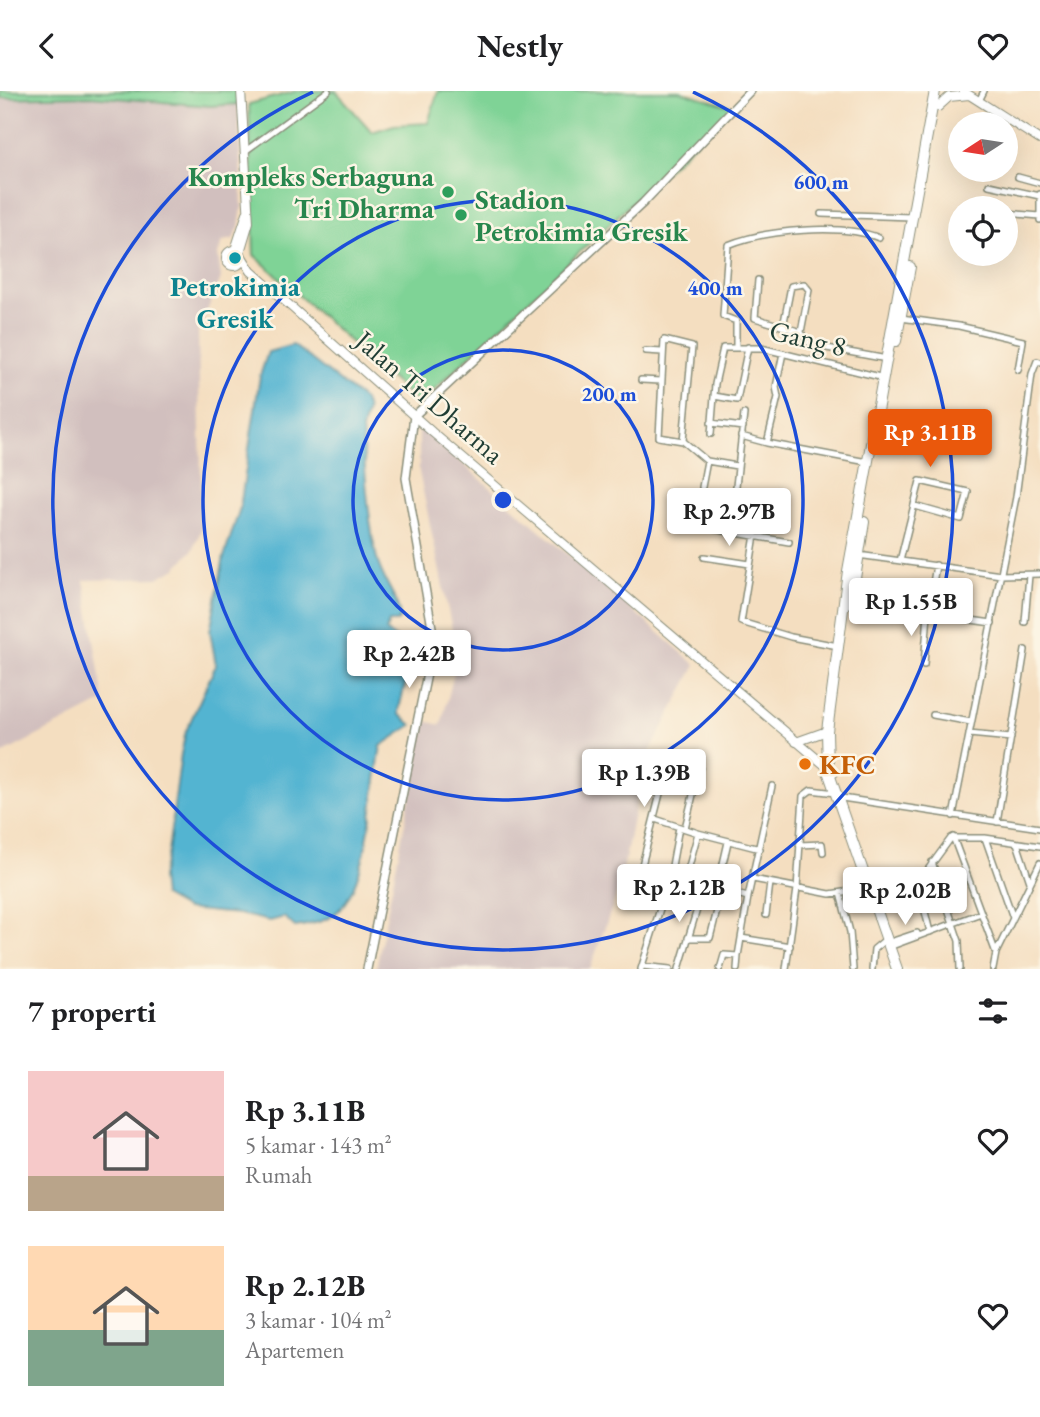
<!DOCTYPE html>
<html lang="id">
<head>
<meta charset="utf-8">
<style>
	:root { --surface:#fff; --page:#f6f6f6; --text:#202124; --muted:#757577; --accent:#ea580c }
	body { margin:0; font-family:"EB Garamond",serif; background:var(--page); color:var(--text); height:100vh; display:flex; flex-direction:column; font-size:26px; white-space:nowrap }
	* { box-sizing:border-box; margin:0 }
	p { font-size:23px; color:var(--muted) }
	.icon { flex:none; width:38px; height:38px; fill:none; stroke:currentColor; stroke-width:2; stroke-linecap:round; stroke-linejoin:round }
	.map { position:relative; height:878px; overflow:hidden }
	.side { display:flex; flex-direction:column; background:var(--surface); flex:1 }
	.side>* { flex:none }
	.needle { width:46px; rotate:258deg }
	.fabs { position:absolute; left:948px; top:21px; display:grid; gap:14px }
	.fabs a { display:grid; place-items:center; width:70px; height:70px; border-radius:50%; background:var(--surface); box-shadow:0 7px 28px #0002; font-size:35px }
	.price { position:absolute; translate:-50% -60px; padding:0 16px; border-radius:7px; background:#fff; color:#222; font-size:23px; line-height:46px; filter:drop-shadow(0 2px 4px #0008) }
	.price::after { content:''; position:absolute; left:50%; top:42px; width:21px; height:16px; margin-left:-10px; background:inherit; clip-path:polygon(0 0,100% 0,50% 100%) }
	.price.active { background:var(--accent); color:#fff }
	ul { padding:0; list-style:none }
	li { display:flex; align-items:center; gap:21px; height:175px; padding:0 28px }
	li span { display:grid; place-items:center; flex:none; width:196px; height:140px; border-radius:0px; color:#555 }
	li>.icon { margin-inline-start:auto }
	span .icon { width:84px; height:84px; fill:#fffc; stroke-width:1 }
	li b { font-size:30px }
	h2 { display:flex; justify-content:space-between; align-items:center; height:84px; padding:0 28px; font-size:30px }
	header { display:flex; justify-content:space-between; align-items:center; height:91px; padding:0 28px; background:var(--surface); font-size:32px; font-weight:700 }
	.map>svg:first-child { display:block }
</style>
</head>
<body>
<header><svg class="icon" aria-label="back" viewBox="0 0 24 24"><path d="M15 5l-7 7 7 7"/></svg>Nestly<svg class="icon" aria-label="heart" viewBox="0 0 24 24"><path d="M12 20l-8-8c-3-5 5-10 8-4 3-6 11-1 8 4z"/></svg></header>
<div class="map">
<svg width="1040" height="878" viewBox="0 0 1040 878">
	<rect width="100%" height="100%" fill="#fcf5e5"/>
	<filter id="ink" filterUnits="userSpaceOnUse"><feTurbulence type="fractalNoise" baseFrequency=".0143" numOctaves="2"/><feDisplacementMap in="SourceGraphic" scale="14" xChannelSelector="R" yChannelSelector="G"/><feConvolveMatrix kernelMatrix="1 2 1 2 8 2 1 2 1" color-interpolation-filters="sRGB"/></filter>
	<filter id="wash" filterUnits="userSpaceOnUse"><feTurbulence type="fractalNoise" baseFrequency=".00686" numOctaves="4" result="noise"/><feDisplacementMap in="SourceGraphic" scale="28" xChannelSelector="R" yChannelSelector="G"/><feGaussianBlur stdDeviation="1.57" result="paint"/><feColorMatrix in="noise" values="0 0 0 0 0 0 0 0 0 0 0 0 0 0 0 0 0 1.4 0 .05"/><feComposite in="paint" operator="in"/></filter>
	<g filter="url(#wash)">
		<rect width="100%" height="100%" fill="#f4dec0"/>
		<!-- industrial -->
		<path fill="#d1bfbe" d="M90 5 210 15 238 13 242 116 239 136 233 148 223 150 218 163 221 187 198 241 202 436 193 459 176 477 157 487 84 489 104 610 0 664V7Z
			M419 335 696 574 644 672 620 794 590 878H376L425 630 441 634 456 575 457 562 419 381Z"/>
		<!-- green -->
		<path fill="#7fd396" stroke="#4f8865" stroke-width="2" d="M0 0H240L238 13 210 15 90 5 0 7Z
			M297 0H336L372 41 394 34 428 32 438 0H680L733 16 419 313 254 164 249 13Z"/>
		<!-- water -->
		<path fill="#53b4d1" stroke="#397882" stroke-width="2" d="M293 254 364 309 367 319 362 339C365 378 368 431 377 468 382 490 399 506 400 528L397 531H389L386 539C392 547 403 549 409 556 418 568 398 606 399 623L412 634 381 655C373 696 370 786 340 818 328 831 312 833 295 836L284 826 270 830 238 823 186 818 163 805 161 786 168 761 181 663 186 640 216 574 210 540 224 466 240 417 260 285 268 261Z"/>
	</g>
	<g filter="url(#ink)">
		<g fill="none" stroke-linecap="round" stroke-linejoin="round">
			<!-- minor casing -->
			<g stroke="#8a8e7a" stroke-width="8">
				<path id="minor" d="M979 10 984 0
					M244 61 328 0
					M1018 86 1040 92
					M989 94 1040 105
					M1040 103V129
					M1006 122 1040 125
					M821 123 912 126
					M758 189 755 227 801 241 806 250 816 255 887 268
					M901 227 959 235 1023 250 1018 279
					M783 236 791 195 804 193 809 199 801 241
					M736 255V230L723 225 728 154C765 139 842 132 879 147
					M646 260 662 261
					M641 289 661 290
					M714 305 737 309 748 256
					M883 324 949 338
					M711 332 743 336
					M711 343 715 293 723 257H761L884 287
					M741 345 767 352 778 306 776 296 783 262
					M683 350 692 256 664 249 659 346 683 350 707 370 737 375
					M767 352 867 371
					M702 396 707 370
					M711 415 735 404 744 323
					M759 419 741 531 791 546 838 555
					M713 438 789 451
					M858 464 1001 484 1040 483
					M704 466 750 473
					M900 470 920 390 968 401 961 428 915 415
					M936 474 928 523 992 532
					M1025 531 1029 484
					M924 574 928 523
					M933 624 971 631
					M969 643 1011 647
					M842 707 1040 737
					M953 725 1016 406 1032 283 1037 270 1040 271
					M655 728 698 742
					M997 731 1025 559
					M685 737 700 675
					M953 746 996 862
					M985 747 1013 827
					M1017 752 1030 791
					M799 754 822 753 823 761
					M932 771 959 850 960 878
					M642 774 669 667
					M670 786 679 736
					M753 788 830 803 869 797
					M685 790 698 742 760 758
					M717 799 728 751
					M840 802 850 841 853 878
					M766 824 770 792
					M930 841 918 792 951 747H985L1040 755
					M688 847H710L722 800
					M741 847 790 855
					M887 852 917 842
					M889 856 981 822
					M642 875 670 878
					M641 878 670 786 748 806 772 695
					M679 878 704 795
					M720 878 724 864 738 865 748 806
					M737 878 738 865
					M786 878 797 798 803 705 811 699 836 702
					M872 878 874 858 886 848
					M993 878 996 862 1040 772"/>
			</g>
			<!-- tertiary casing -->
			<g stroke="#8a8e7a" stroke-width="10">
				<path id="tertiary" d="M367 878 434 548 406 387 414 325 643 112 750 0"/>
			</g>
			<!-- secondary casing -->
			<g stroke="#8a8e7a" stroke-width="10">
				<path id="secondary" d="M963 0 1040 49
					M938 16 949 6 969 4
					M235 159 247 122
					M226 167a8 8 0 1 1 16 0a8 8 0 1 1-16 0Z
					M240 161 249 131 241 0
					M241 164 251 180 432 341 834 682
					M796 651 827 640"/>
			</g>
			<!-- trunk casing -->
			<g stroke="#8a8e7a" stroke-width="12">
				<path id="trunk" d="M896 250 910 176
					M851 512 864 431
					M897 878 828 680 827 640 848 480 935 0"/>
			</g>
			<!-- minor -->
			<use href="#minor" stroke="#fff" stroke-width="5"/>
			<!-- tertiary -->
			<use href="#tertiary" stroke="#fff" stroke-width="7"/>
			<!-- secondary -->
			<use href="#secondary" stroke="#fff" stroke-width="8"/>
			<!-- trunk -->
			<use href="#trunk" stroke="#fff" stroke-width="10"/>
		</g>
	</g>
	<!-- distance rings -->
	<g fill="none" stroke="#1d4ed8" stroke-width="3.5">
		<circle cx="503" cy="409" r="150"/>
		<circle cx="503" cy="409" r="300"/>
		<path d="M693 1A450 450 0 1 1 313 1"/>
	</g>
	<!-- markers -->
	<g fill="#2e9e5b" stroke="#fcf5e5" stroke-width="2.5">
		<circle cx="448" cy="101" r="7"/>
		<circle cx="461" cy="124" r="7"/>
	</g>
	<circle fill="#0f9aa8" stroke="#fcf5e5" stroke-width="2.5" cx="235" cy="167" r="7"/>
	<circle fill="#e8710a" stroke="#fcf5e5" stroke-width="2.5" cx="805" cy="673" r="7"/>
	<g text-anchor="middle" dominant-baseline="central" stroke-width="5" stroke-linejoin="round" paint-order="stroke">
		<!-- leisure labels -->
		<g font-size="28" font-weight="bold" fill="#27864d" stroke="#fcf5e5" text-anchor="end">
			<text x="434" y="85">Kompleks Serbaguna<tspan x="434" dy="32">Tri Dharma</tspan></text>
			<text x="475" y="108" text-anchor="start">Stadion<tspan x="475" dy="32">Petrokimia Gresik</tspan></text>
		</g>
		<!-- culture labels -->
		<g font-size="28" font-weight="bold" fill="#0d838f" stroke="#fcf5e5">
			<text x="235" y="195">Petrokimia<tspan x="235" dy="32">Gresik</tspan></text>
		</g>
		<!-- street labels -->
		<g font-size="28" fill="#1f3d34" stroke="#fcf5e5">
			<text transform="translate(808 247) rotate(13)">Gang 8</text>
			<text transform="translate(430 306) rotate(41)">Jalan Tri Dharma</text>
		</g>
		<!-- food labels -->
		<g font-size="28" font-weight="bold" fill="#c56008" stroke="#fcf5e5" text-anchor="start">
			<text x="819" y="673">KFC</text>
		</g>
	</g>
	<circle cx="503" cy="409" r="10" fill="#1d4ed8" stroke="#fcf5e5" stroke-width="3.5"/>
	<g font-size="21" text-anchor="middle" font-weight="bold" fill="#1d4ed8" stroke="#fcf5e5" stroke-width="5" stroke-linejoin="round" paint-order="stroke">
		<text x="821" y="98">600 m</text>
		<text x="715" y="204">400 m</text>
		<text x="609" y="310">200 m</text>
	</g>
</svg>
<div class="fabs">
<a><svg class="needle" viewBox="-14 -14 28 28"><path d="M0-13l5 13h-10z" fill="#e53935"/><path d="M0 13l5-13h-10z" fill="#757577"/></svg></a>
<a><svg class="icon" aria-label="locate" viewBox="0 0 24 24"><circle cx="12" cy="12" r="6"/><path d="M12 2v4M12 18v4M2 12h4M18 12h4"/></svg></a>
</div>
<b class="price active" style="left:930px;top:378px">Rp 3.11B</b>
<b class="price" style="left:729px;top:457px">Rp 2.97B</b>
<b class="price" style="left:911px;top:547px">Rp 1.55B</b>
<b class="price" style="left:409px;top:599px">Rp 2.42B</b>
<b class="price" style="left:644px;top:718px">Rp 1.39B</b>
<b class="price" style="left:679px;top:833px">Rp 2.12B</b>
<b class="price" style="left:905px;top:836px">Rp 2.02B</b>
</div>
<section class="side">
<h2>7 properti<svg class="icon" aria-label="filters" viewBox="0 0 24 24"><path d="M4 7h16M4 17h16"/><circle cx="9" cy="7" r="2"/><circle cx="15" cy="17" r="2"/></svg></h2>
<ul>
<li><span style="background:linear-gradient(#f6c9c9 75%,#b9a48a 0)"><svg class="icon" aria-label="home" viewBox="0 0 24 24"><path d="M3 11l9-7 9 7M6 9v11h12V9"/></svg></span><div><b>Rp 3.11B</b><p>5 kamar · 143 m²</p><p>Rumah</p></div><svg class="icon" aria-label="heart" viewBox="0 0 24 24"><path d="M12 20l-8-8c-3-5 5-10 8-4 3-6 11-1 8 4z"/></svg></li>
<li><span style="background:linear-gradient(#ffd9b3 60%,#7fa58c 0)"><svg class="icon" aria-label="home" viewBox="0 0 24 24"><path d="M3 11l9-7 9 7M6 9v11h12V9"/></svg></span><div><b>Rp 2.12B</b><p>3 kamar · 104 m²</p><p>Apartemen</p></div><svg class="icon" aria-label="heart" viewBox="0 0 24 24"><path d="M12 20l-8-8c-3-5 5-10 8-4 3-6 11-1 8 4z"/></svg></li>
</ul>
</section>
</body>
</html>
